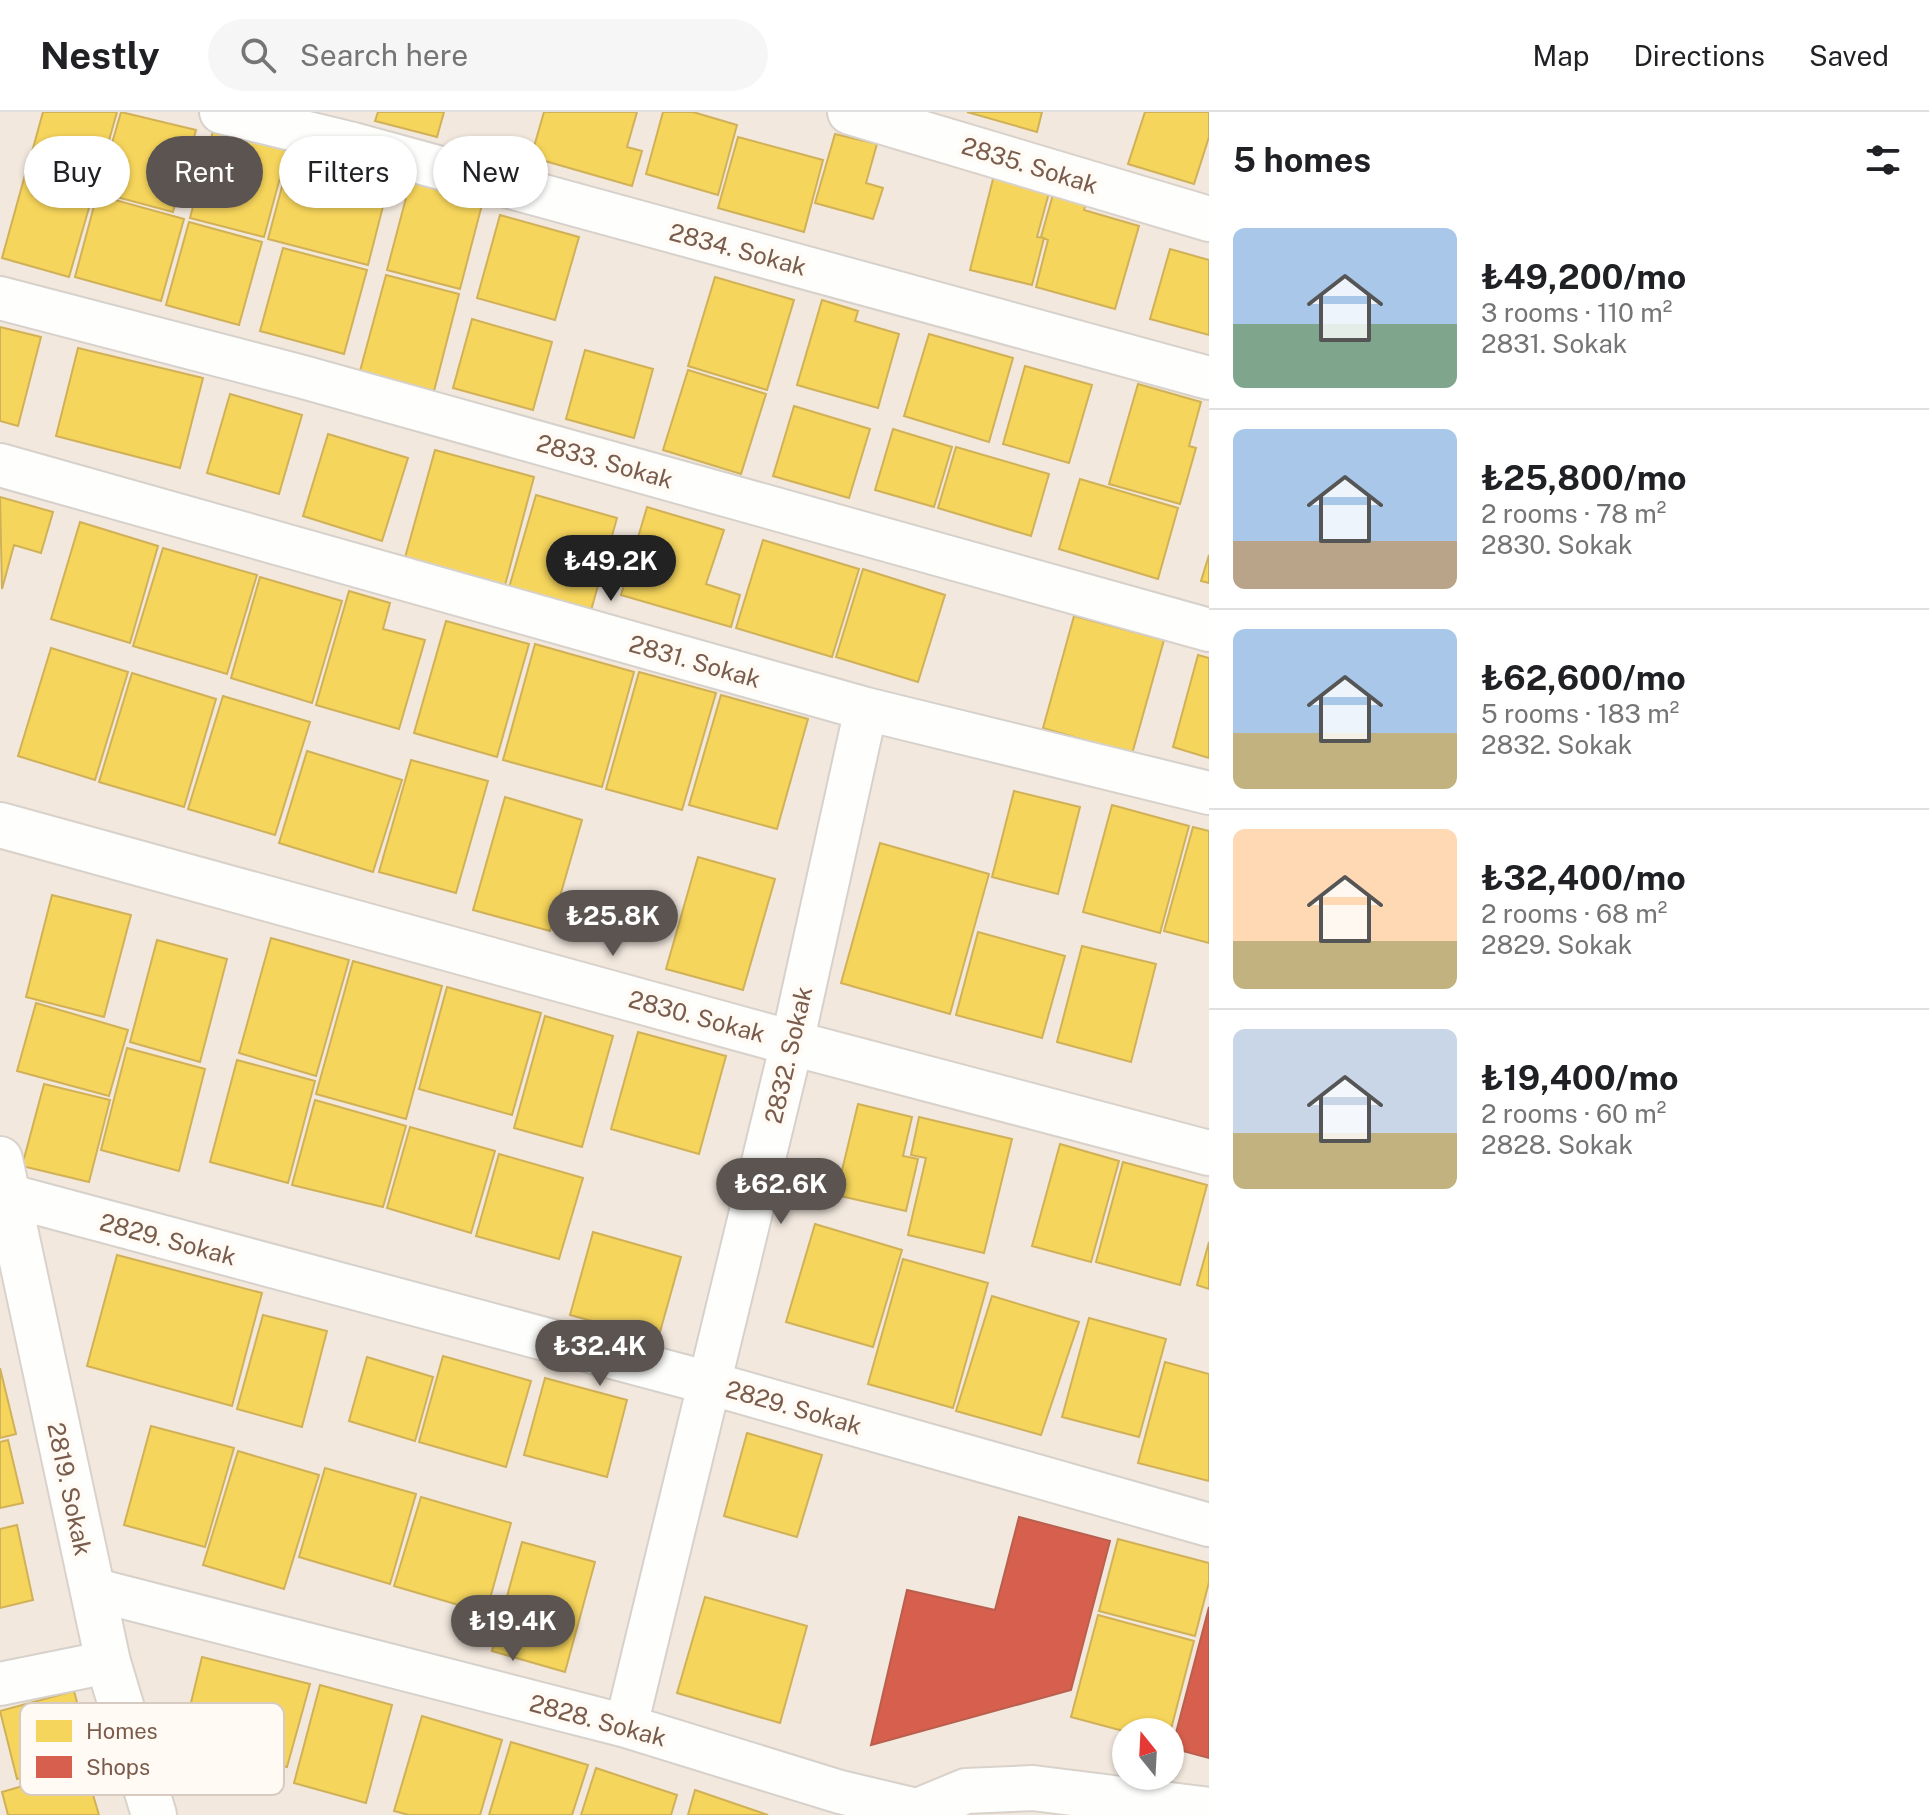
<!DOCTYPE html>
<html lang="en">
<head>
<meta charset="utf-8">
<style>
	:root { --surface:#fff; --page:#f6f6f6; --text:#202124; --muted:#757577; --line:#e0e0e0; --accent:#5c5450 }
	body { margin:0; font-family:"Public Sans",sans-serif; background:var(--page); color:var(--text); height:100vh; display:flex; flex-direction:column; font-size:30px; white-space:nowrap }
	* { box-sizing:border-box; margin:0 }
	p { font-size:26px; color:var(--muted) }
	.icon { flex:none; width:44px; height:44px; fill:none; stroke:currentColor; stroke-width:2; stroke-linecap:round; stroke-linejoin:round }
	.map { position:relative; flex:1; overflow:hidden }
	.drawer { display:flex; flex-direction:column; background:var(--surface); width:720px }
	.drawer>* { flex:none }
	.hud { position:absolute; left:24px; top:24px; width:760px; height:72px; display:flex; gap:16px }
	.needle { width:52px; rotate:342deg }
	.tools { position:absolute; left:1112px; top:1606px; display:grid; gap:16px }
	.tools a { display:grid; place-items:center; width:72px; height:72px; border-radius:50%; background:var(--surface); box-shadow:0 2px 6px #0004; font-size:40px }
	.price { position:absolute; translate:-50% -68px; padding:0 18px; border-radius:28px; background:var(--accent); color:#fff; font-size:26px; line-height:52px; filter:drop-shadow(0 2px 4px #0008) }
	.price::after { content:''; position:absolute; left:50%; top:48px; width:24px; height:18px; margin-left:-12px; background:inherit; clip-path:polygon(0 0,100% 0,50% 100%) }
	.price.current { background:#222; color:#fff }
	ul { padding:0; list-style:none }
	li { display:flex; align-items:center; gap:24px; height:200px; padding:0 24px }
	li+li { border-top:2px solid var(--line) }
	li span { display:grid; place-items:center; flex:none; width:224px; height:160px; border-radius:12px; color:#555 }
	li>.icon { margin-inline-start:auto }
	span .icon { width:96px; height:96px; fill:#fffc; stroke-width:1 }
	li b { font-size:34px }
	h2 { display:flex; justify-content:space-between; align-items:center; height:96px; padding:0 24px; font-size:34px }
	.chip { padding:0 28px; border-radius:36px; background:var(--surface); box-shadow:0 2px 6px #0004; font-size:28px; line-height:72px }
	.chip.current { background:var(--accent); color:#fff }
	header { display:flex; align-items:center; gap:48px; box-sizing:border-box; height:112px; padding:0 40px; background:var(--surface); border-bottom:2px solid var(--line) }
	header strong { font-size:38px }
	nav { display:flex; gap:44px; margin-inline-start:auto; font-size:28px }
	.search { width:560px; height:72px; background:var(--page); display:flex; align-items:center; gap:20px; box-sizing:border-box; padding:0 28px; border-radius:44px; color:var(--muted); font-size:30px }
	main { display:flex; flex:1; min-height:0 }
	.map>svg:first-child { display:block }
</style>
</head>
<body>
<header>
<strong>Nestly</strong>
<div class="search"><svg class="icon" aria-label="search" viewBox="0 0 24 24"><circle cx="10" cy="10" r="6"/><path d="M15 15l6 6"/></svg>Search here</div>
<nav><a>Map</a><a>Directions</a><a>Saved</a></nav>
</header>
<main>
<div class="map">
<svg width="1209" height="1703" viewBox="0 0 1209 1703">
	<rect width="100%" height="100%" fill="#f9f5f0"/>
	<!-- residential -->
	<path fill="#f2e8de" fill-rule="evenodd" d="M0 0H1209V1703H0ZM1126 1620H1170V1664H1126Z"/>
	<!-- homes -->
	<path fill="#f6d55c" stroke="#d1b158" stroke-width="2" d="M43 0H117L95 78 27 58Z
		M121 0 196 18 173 100 98 80Z
		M378 0H444L437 25 375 9Z
		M544 0H637L627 35 642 39 632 74 531 45Z
		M663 0H693L737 13 718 83 646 62Z
		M967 0H1042L1037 20Z
		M1145 0H1209V25L1194 72 1128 52Z
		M214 15 288 36 264 125 190 106Z
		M835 22 877 32 866 71 883 76 873 107 815 91Z
		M738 25 823 48 804 120 718 96Z
		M292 37 391 63 368 153 268 127Z
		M25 63 93 82 69 165 2 146Z
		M994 63 1050 77 1037 125 1044 126 1032 173 970 158Z
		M411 67 484 85 460 177 387 158Z
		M1054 79 1087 88 1084 98 1139 114 1115 197 1036 175 1048 128 1041 125Z
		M97 83 184 107 161 189 75 165Z
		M500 103 579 125 555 208 477 186Z
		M189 110 262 130 239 213 166 193Z
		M283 136 367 158 344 242 260 219Z
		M1170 137 1209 148V223L1150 207Z
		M386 163 459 182 434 279 360 259Z
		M715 165 794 188 767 278 688 254Z
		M822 188 858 199 855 209 899 222 878 296 797 273Z
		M472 207 552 230 533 298 453 276Z
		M0 215 41 225 18 314 0 309Z
		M929 222 1013 246 989 330 904 304Z
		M78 236 203 266 180 356 56 324Z
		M585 238 653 257 634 326 566 307Z
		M1025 254 1092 273 1069 351 1003 332Z
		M688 258 766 282 741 362 663 338Z
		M1138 272 1201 290 1189 334 1196 336 1180 392 1109 372Z
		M230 282 302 303 279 382 207 361Z
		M794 294 870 317 849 386 773 364Z
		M893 317 952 335 934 395 875 378Z
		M328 322 408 346 382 429 303 404Z
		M956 335 1049 362 1031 424 938 396Z
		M435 338 534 365 504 477 404 449Z
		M1080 367 1178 396 1158 467 1059 437Z
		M536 383 617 406 590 502 508 479Z
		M0 385 53 400 41 441 14 433 2 477Z
		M647 395 724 418 706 472 740 483 731 515 621 483Z
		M80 410 158 434 130 531 51 507Z
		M763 428 859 457 832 545 736 516Z
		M163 436 257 463 227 562 133 534Z
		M1209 443V471L1201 469Z
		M863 457 945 483 918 570 836 545Z
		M260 465 342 489 312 591 231 566Z
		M349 479 390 491 383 517 425 528 399 617 316 593Z
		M1074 504 1164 528 1132 642 1043 616Z
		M446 509 529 532 497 645 414 621Z
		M535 532 634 560 602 675 503 648Z
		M51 536 128 560 95 668 18 644Z
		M1198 543 1209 546V646L1173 635Z
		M639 560 716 581 682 698 606 677Z
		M132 561 216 587 184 695 99 670Z
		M721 583 808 607 777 717 689 693Z
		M223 584 310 610 275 723 188 697Z
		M307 639 402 668 373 760 279 731Z
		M411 648 488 669 456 781 379 760Z
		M1014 679 1080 695 1058 782 992 765Z
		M505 685 582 708 550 819 473 798Z
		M1112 693 1189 714 1160 821 1083 800Z
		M1193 715 1209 719V831L1164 819Z
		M880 731 989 762 950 902 841 871Z
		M698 745 775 767 743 878 666 857Z
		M52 783 131 803 104 905 26 885Z
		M978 820 1065 844 1042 926 956 903Z
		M271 826 349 848 316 964 239 941Z
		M157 828 227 847 200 950 130 930Z
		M1082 834 1156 852 1131 950 1057 930Z
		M353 849 442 874 406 1007 316 982Z
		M447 875 541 901 512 1003 419 977Z
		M36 891 128 918 109 984 17 959Z
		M545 904 613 924 582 1035 514 1016Z
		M638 920 726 944 699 1042 611 1017Z
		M127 936 205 957 179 1059 101 1038Z
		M237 948 315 969 288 1071 210 1050Z
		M44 972 110 988 89 1070 22 1054Z
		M315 988 406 1014 383 1095 292 1073Z
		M858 992 912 1005 903 1044 918 1047 906 1099 836 1083Z
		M919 1005 1012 1027 984 1141 908 1123 926 1046 911 1043Z
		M410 1015 495 1039 471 1121 387 1096Z
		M1060 1032 1119 1049 1091 1150 1032 1134Z
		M499 1042 583 1066 559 1147 476 1124Z
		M1123 1050 1207 1073 1180 1173 1096 1150Z
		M815 1112 902 1138 873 1235 786 1210Z
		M593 1120 681 1145 658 1227 570 1203Z
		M1209 1130V1177L1197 1173Z
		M117 1143 262 1181 232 1294 87 1254Z
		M903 1147 988 1171 953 1296 868 1272Z
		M992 1184 1079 1210 1041 1323 956 1299Z
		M263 1203 327 1219 302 1315 237 1297Z
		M1089 1206 1166 1227 1139 1325 1062 1305Z
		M443 1244 531 1269 506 1355 419 1330Z
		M367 1245 433 1265 415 1329 349 1309Z
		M1165 1250 1209 1262V1369L1138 1351Z
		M0 1256 16 1322 0 1326Z
		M545 1266 627 1288 607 1365 524 1343Z
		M151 1314 234 1336 205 1435 124 1413Z
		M747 1321 822 1343 797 1425 724 1404Z
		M8 1328 23 1391 0 1396V1330Z
		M238 1339 319 1363 284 1477 203 1453Z
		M325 1356 416 1382 390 1472 299 1445Z
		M421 1385 511 1411 486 1501 394 1474Z
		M17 1413 33 1488 0 1496V1417Z
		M1118 1427 1209 1451V1470L1195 1524 1099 1499Z
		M522 1430 595 1450 565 1560 492 1539Z
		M705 1485 807 1514 780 1611 677 1581Z
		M1098 1503 1194 1529 1170 1621 1127 1620 1071 1605Z
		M202 1545 310 1572 287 1655 182 1628Z
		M320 1573 392 1593 366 1691 294 1671Z
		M74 1579 92 1647 17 1667 0 1599Z
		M422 1604 502 1628 480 1703H409L394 1699Z
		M511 1630 588 1653 572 1703H489Z
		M85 1656 99 1703H8L2 1680Z
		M596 1656 677 1683 671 1703H581Z
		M695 1678 768 1703H688Z"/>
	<!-- shops -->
	<path fill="#d6604d" stroke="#ba5f4d" stroke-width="2" d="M1019 1405 1110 1429 1071 1578 871 1633 907 1478 995 1498Z
		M1209 1495V1646L1172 1636Z"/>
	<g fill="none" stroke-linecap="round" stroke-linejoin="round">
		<!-- street casing -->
		<g stroke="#d7d1cb" stroke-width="46">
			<path id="street" d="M221 0 353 32 1209 266
				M0 186 303 265 1209 518
				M0 353 866 597 1209 681
				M7 1083 709 1271 1209 1413
				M92 1477 626 1614 840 1680 916 1698
				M0 1572 108 1550
				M626 1614 792 931 866 597"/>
		</g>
		<!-- secondary casing -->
		<g stroke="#d9d2cb" stroke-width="48">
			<path id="secondary" d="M850 0 1209 107
				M0 713 792 931 1209 1041
				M0 1047 108 1550 154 1703
				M908 1703 966 1679 1033 1676 1209 1698"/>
		</g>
		<!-- street -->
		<use href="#street" stroke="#fefefd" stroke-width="42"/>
		<!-- secondary -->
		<use href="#secondary" stroke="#fefefd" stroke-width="44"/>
	</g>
	<g text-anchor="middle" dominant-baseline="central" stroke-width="8" stroke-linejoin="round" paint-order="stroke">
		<!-- street labels -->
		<g font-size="24" fill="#7a5c4d" stroke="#fffaf3">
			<text transform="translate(1030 53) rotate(17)">2835. Sokak</text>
			<text transform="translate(738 137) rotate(15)">2834. Sokak</text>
			<text transform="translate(605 349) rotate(16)">2833. Sokak</text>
			<text transform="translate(695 549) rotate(16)">2831. Sokak</text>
			<text transform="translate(697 904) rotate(15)">2830. Sokak</text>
			<text transform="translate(788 943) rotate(-77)">2832. Sokak</text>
			<text transform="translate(168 1127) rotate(15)">2829. Sokak</text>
			<text transform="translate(794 1295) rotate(16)">2829. Sokak</text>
			<text transform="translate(70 1377) rotate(78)">2819. Sokak</text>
			<text transform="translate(598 1608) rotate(15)">2828. Sokak</text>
		</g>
	</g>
	<!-- legend -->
	<rect x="20" y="1591" width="264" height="92" rx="12" fill="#fffaf3" stroke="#d7cbc1" stroke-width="2"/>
	<rect x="36" y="1608" width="36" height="22" fill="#f6d55c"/>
	<rect x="36" y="1644" width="36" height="22" fill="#d6604d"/>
	<g font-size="22" fill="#7a5c4d">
		<text x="86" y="1627">Homes</text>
		<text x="86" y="1663">Shops</text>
	</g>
</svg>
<div class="tools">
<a><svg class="needle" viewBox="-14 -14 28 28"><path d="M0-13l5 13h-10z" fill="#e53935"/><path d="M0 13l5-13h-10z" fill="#757577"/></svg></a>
</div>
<b class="price current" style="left:611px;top:491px">₺49.2K</b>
<b class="price" style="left:613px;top:846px">₺25.8K</b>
<b class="price" style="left:781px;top:1114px">₺62.6K</b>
<b class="price" style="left:600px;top:1276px">₺32.4K</b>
<b class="price" style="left:513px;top:1551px">₺19.4K</b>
<div class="hud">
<a class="chip">Buy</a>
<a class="chip current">Rent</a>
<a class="chip">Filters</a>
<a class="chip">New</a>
</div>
</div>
<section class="drawer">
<h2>5 homes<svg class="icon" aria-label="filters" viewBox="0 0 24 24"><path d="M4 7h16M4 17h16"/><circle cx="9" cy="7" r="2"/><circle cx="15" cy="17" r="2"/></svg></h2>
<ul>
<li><span style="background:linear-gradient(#a9c7e8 60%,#7fa58c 0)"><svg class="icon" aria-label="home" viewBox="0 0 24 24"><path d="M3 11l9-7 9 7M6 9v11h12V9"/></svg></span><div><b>₺49,200/mo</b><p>3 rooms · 110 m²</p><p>2831. Sokak</p></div></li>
<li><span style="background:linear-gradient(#a9c7e8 70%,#b9a48a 0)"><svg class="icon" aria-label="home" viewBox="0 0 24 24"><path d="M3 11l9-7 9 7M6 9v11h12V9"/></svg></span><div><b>₺25,800/mo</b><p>2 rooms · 78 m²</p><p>2830. Sokak</p></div></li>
<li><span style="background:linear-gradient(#a9c7e8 65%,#c2b280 0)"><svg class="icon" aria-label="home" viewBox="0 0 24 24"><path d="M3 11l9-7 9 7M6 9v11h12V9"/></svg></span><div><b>₺62,600/mo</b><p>5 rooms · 183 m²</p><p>2832. Sokak</p></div></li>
<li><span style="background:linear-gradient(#ffd9b3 70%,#c2b280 0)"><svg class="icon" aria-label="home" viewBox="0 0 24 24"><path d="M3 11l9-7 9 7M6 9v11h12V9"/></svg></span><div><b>₺32,400/mo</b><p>2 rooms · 68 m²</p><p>2829. Sokak</p></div></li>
<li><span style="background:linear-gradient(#c9d6e8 65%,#c2b280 0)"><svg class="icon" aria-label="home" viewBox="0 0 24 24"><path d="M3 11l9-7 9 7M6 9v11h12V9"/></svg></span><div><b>₺19,400/mo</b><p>2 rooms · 60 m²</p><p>2828. Sokak</p></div></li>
</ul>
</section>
</main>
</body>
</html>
